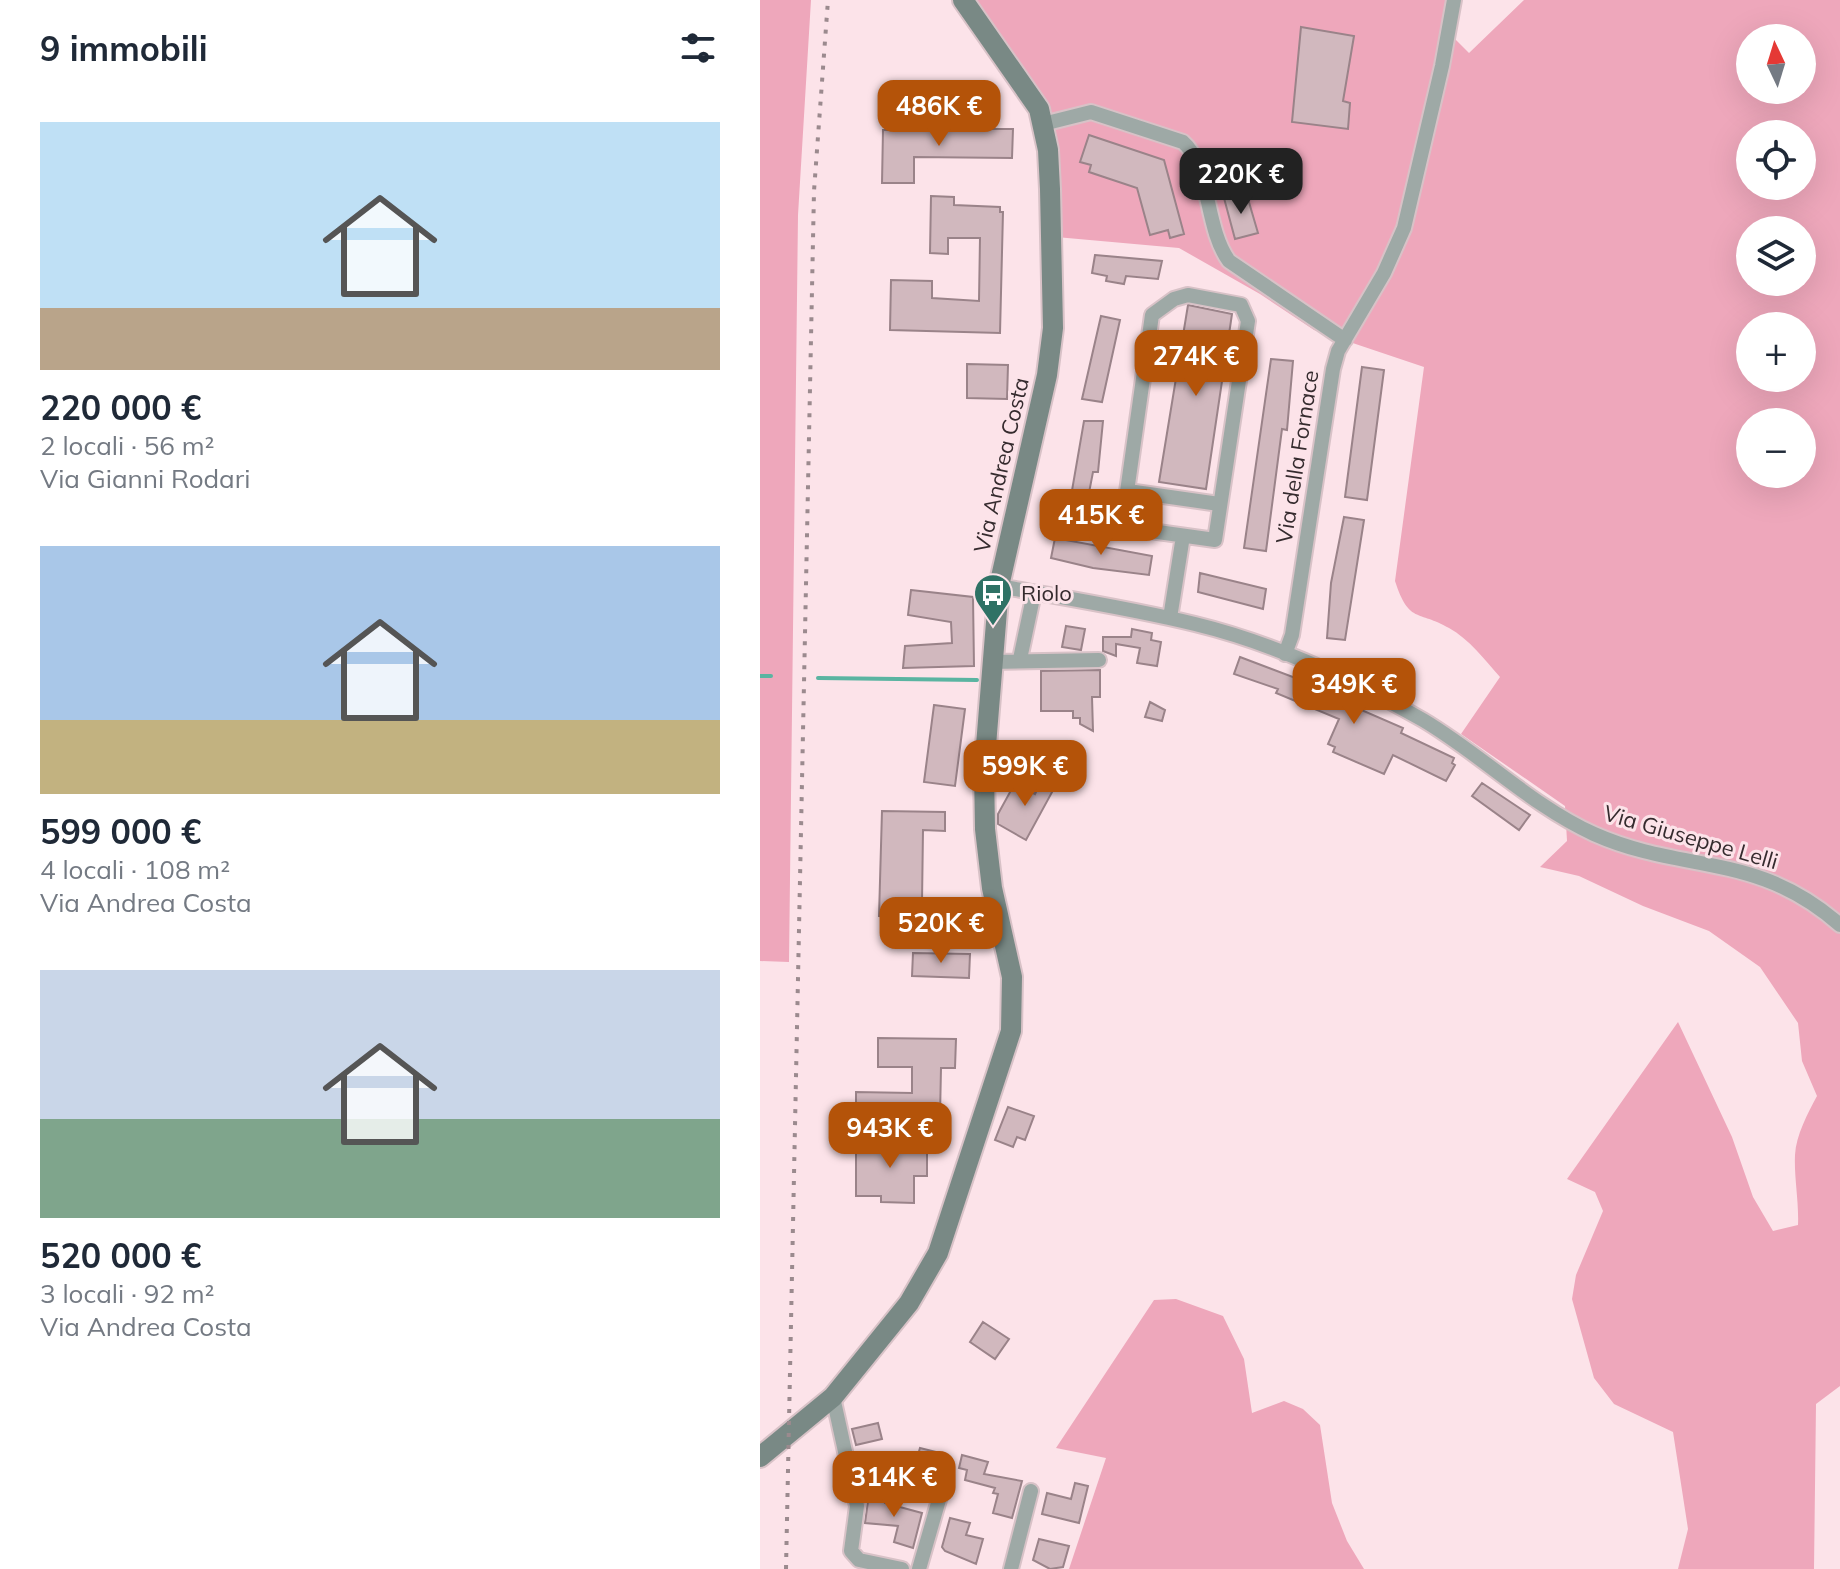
<!DOCTYPE html>
<html lang="it">
<head>
<meta charset="utf-8">
<style>
	:root { --surface:#fff; --page:#f2f2f3; --text:#1f2937; --muted:#747a83; --accent:#b45309 }
	body { margin:0; font-family:Mulish,sans-serif; background:var(--page); color:var(--text); height:100vh; display:flex; flex-direction:column; font-size:30px; white-space:nowrap }
	* { box-sizing:border-box; margin:0 }
	p { font-size:26px; color:var(--muted) }
	.icon { flex:none; width:44px; height:44px; fill:none; stroke:currentColor; stroke-width:2; stroke-linecap:round; stroke-linejoin:round }
	.map { position:relative; flex:1; overflow:hidden }
	.drawer { display:flex; flex-direction:column; background:var(--surface); width:760px }
	.drawer>* { flex:none }
	.needle { width:52px; rotate:356deg }
	.buttons { position:absolute; left:976px; top:24px; display:grid; gap:16px }
	.buttons a { display:grid; place-items:center; width:80px; height:80px; border-radius:50%; background:var(--surface); box-shadow:0 8px 32px #0002; font-size:40px }
	.price { position:absolute; translate:-50% -68px; padding:0 18px; border-radius:16px; background:var(--accent); color:#fff; font-size:26px; line-height:52px; filter:drop-shadow(0 2px 4px #0008) }
	.price::after { content:''; position:absolute; left:50%; top:48px; width:24px; height:18px; margin-left:-12px; background:inherit; clip-path:polygon(0 0,100% 0,50% 100%) }
	.price.current { background:#222; color:#fff }
	ul { padding:0; list-style:none }
	li { display:grid; align-content:center; gap:16px; height:424px; padding:0 40px }
	li span { display:grid; place-items:center; height:248px; border-radius:0px; color:#555 }
	li>.icon { margin-inline-start:auto }
	span .icon { width:144px; height:144px; fill:#fffc; stroke-width:1 }
	li b { font-size:34px }
	h2 { display:flex; justify-content:space-between; align-items:center; height:96px; padding:0 40px; font-size:34px }
	main { display:flex; flex:1; min-height:0 }
	.map>svg:first-child { display:block }
</style>
</head>
<body>
<main>
<section class="drawer">
<h2>9 immobili<svg class="icon" aria-label="filters" viewBox="0 0 24 24"><path d="M4 7h16M4 17h16"/><circle cx="9" cy="7" r="2"/><circle cx="15" cy="17" r="2"/></svg></h2>
<ul>
<li><span style="background:linear-gradient(#bfe0f5 75%,#b9a48a 0)"><svg class="icon" aria-label="home" viewBox="0 0 24 24"><path d="M3 11l9-7 9 7M6 9v11h12V9"/></svg></span><div><b>220 000 €</b><p>2 locali · 56 m²</p><p>Via Gianni Rodari</p></div></li>
<li><span style="background:linear-gradient(#a9c7e8 70%,#c2b280 0)"><svg class="icon" aria-label="home" viewBox="0 0 24 24"><path d="M3 11l9-7 9 7M6 9v11h12V9"/></svg></span><div><b>599 000 €</b><p>4 locali · 108 m²</p><p>Via Andrea Costa</p></div></li>
<li><span style="background:linear-gradient(#c9d6e8 60%,#7fa58c 0)"><svg class="icon" aria-label="home" viewBox="0 0 24 24"><path d="M3 11l9-7 9 7M6 9v11h12V9"/></svg></span><div><b>520 000 €</b><p>3 locali · 92 m²</p><p>Via Andrea Costa</p></div></li>
</ul>
</section>
<div class="map">
<svg width="1080" height="1569" viewBox="0 0 1080 1569">
	<rect width="100%" height="100%" fill="#fce3e9"/>
	<!-- green -->
	<path fill="#eea7bb" fill-rule="evenodd" d="M0 0H51L38 215 29 962 0 961Z
		M205 0H695L689 33 709 53 764 0H1080V1386L1056 1404 1054 1569H918L928 1529 913 1432 854 1404 834 1378 812 1299 816 1275 843 1211 835 1192 807 1179 918 1022 972 1137 993 1197 1013 1231 1038 1225C1039 1201 1034 1178 1035 1155 1036 1135 1048 1113 1057 1096L1042 1061 1038 1023 1000 967 949 931 883 906 819 876 780 867 807 841 805 806 701 734 740 677C725 660 709 639 689 628 658 610 649 624 635 581L664 367 554 330 500 294 419 248 296 237 287 139ZM990 38H1042V90H990ZM990 134H1042V186H990ZM990 230H1042V282H990ZM990 326H1042V378H990ZM990 422H1042V474H990Z
		M416 1299 463 1316 484 1359 492 1413 524 1401 543 1409 560 1425 572 1503 587 1541 604 1569H309L346 1458 296 1448 394 1300Z"/>
	<g fill="none" stroke-linecap="round" stroke-linejoin="round">
		<!-- stream -->
		<path stroke="#5ab4a1" stroke-width="4" d="M0 676H11
			M58 678 217 680"/>
	</g>
	<!-- building -->
	<path fill="#d1b8be" stroke="#9a8389" stroke-width="2" d="M541 27 594 36 583 101 590 103 588 129 532 122Z
		M225 129H253L252 158 154 157V183H122L123 130Z
		M329 135 404 160 424 234 410 238 408 230 390 235 377 188 329 172 331 165 320 162Z
		M486 192 498 233 475 239 464 198Z
		M171 196 194 197V205L240 207V212H243L240 333 130 330 131 280 172 281V298L219 301 220 238H188V254L170 253Z
		M335 255 402 261 398 279 366 276 364 284 346 281 347 276 332 273Z
		M428 305 472 314 446 489 399 482Z
		M341 316 360 320 342 402 322 399Z
		M511 359 533 361 527 430 522 429 506 551 484 548Z
		M207 364 248 365 247 399 207 398Z
		M602 367 624 370 607 500 585 497Z
		M324 421H343L338 472H333L327 503 310 502Z
		M584 517 604 520 585 640 567 638 571 583Z
		M295 538 392 556 389 575 333 568 291 558Z
		M440 573 506 589 503 609 438 592Z
		M151 590 213 597 214 666 143 668 145 646 192 643 191 622 148 615Z
		M306 626 325 629 321 650 302 647Z
		M372 629 392 633 391 640 401 642 397 666 377 663 380 648 356 644V656L343 651V637H371Z
		M480 657 578 694 576 699 643 728 641 733 694 758 692 763 695 765 686 781 633 755 624 774 573 752 575 747 568 744 579 719 516 693 518 689 474 674Z
		M340 670V697H332L333 731 320 724V718H313V711H281V671Z
		M390 702 405 710 402 721 385 717Z
		M174 705 205 709 195 786 164 782Z
		M284 776 297 783 266 840 238 824V814L255 783 275 794Z
		M722 783 770 815 759 830 712 796Z
		M122 811 185 812V831L163 830 162 902 183 903V918L119 916Z
		M153 953 210 954 209 978 152 976Z
		M118 1038 196 1039 195 1068H181L180 1116 96 1115V1092L152 1093V1067H118Z
		M248 1107 274 1116 265 1140 257 1137 253 1147 235 1140Z
		M96 1143H167V1176H154V1203L121 1202V1196H96Z
		M223 1322 249 1339 235 1359 210 1342Z
		M118 1423 122 1439 96 1445 92 1429Z
		M160 1448 180 1453 177 1473 168 1488 150 1482Z
		M202 1455 228 1462 224 1474 262 1481 252 1518 233 1513 238 1494 233 1493 235 1488 205 1480 207 1470 199 1468Z
		M315 1483 328 1486 319 1523 282 1514 287 1493 311 1499Z
		M109 1494 126 1496 125 1503 162 1513 153 1548 134 1542 138 1526 105 1523Z
		M190 1518 210 1523 206 1535 223 1539 216 1564 185 1551 182 1547Z
		M279 1539 309 1546 303 1567 290 1569 273 1560Z"/>
	<g fill="none" stroke-linecap="round" stroke-linejoin="round">
		<!-- minor casing -->
		<g stroke="#d8c2c7" stroke-width="18">
			<path id="minor" d="M283 124 331 112 423 142C450 165 445 229 469 261L585 340
				M428 295 481 305 488 321 455 540 362 527 392 315 414 299Z
				M368 491 459 504
				M239 586C304 598 370 608 435 624 513 643 593 680 663 720 722 755 772 806 834 834 924 874 996 851 1080 925
				M410 618 423 536
				M525 654 532 635 573 369 578 351 624 273 644 228 682 66 694 0
				M260 659 274 593
				M230 662 339 660
				M73 1397 97 1506 91 1551 99 1560 142 1569
				M159 1569 185 1479
				M251 1569 271 1491"/>
		</g>
		<!-- secondary casing -->
		<g stroke="#d8c2c7" stroke-width="24">
			<path id="secondary" d="M0 1457 73 1397 149 1303 178 1253 251 1031 252 977 232 888 225 829 224 770 239 586 287 375 293 328 290 189 288 150 279 109 203 0"/>
		</g>
		<!-- minor -->
		<use href="#minor" stroke="#9ea9a6" stroke-width="14"/>
		<!-- secondary -->
		<use href="#secondary" stroke="#798985" stroke-width="20"/>
		<!-- rail -->
		<path stroke="#9b8a8e" stroke-width="4" stroke-dasharray="4 8" stroke-linecap="butt" d="M26 1569 54 191 68 0"/>
	</g>
	<!-- icons -->
	<defs>
		<g id="bus-pin" transform="scale(2)"><path d="M0 17L-7.5 6A9.5 9.5 0 1 1 7.5 6Z" fill="#2f7265" stroke="#fce3e9"/><path d="M-5-6H5V4H4V6H2V4H-2V6H-4V4H-5ZM-3.5-4V0h7V-4ZM-3.5 1.2v1.5H-2V1.2ZM2 1.2v1.5H3.5V1.2Z" fill="#fff"/></g>
	</defs>
	<g fill-rule="evenodd">
		<use href="#bus-pin" x="233" y="593"/>
	</g>
	<g text-anchor="middle" dominant-baseline="central" stroke-width="6" stroke-linejoin="round" paint-order="stroke">
		<!-- street labels -->
		<g font-size="22" fill="#352b2e" stroke="#fce3e9">
			<text transform="translate(537 457) rotate(-81)">Via della Fornace</text>
			<text transform="translate(241 465) rotate(-77)">Via Andrea Costa</text>
			<text transform="translate(931 837) rotate(16)">Via Giuseppe Lelli</text>
		</g>
		<!-- poi labels -->
		<g font-size="22" fill="#352b2e" stroke="#fce3e9" text-anchor="start">
			<text x="261" y="593">Riolo</text>
		</g>
	</g>
</svg>
<div class="buttons">
<a><svg class="needle" viewBox="-14 -14 28 28"><path d="M0-13l5 13h-10z" fill="#e53935"/><path d="M0 13l5-13h-10z" fill="#747a83"/></svg></a>
<a><svg class="icon" aria-label="locate" viewBox="0 0 24 24"><circle cx="12" cy="12" r="6"/><path d="M12 2v4M12 18v4M2 12h4M18 12h4"/></svg></a>
<a><svg class="icon" aria-label="layers" viewBox="0 0 24 24"><path d="M12 4l9 5-9 5-9-5zM3 14l9 5 9-5"/></svg></a>
<a>+</a>
<a>−</a>
</div>
<b class="price" style="left:179px;top:148px">486K €</b>
<b class="price current" style="left:481px;top:216px">220K €</b>
<b class="price" style="left:436px;top:398px">274K €</b>
<b class="price" style="left:341px;top:557px">415K €</b>
<b class="price" style="left:594px;top:726px">349K €</b>
<b class="price" style="left:265px;top:808px">599K €</b>
<b class="price" style="left:181px;top:965px">520K €</b>
<b class="price" style="left:130px;top:1170px">943K €</b>
<b class="price" style="left:134px;top:1519px">314K €</b>
</div>
</main>
</body>
</html>
